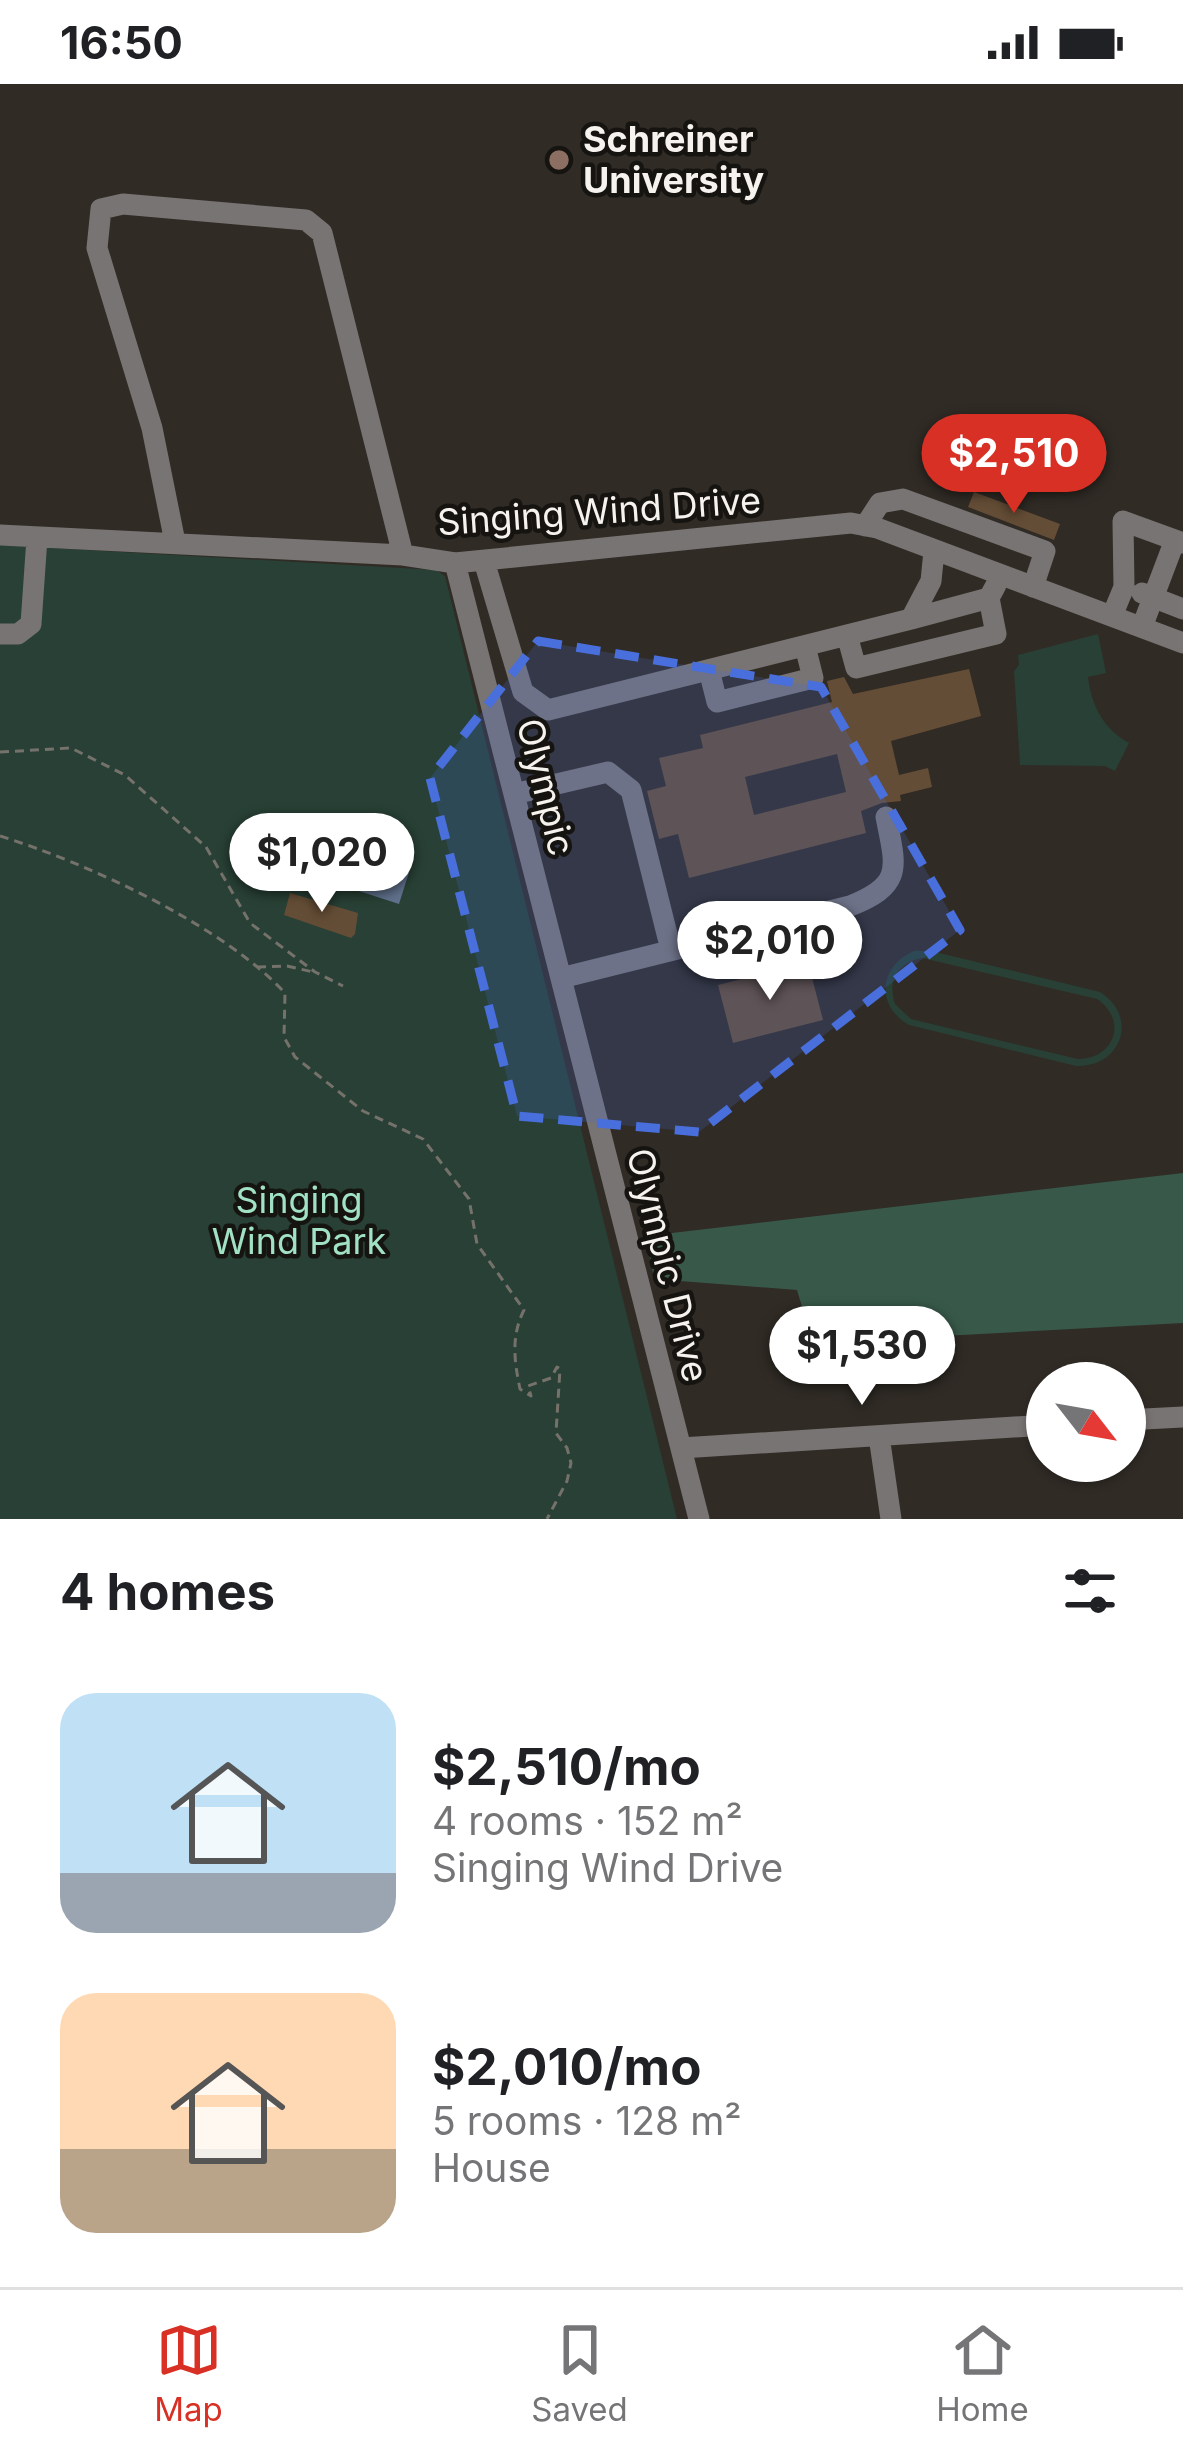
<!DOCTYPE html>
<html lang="en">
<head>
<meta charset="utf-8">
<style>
	:root { --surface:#fff; --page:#f6f6f6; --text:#202124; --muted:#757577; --line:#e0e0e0; --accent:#d93025 }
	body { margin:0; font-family:Inter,sans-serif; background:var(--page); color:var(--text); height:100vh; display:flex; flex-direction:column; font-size:45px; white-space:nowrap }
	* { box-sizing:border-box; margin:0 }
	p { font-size:39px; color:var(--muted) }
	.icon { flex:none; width:66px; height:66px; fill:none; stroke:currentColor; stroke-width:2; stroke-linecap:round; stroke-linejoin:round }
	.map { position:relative; height:1435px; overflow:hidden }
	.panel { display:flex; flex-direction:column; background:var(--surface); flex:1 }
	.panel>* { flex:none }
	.needle { width:78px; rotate:121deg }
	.controls { position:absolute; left:1026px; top:1278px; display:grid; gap:24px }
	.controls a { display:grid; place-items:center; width:120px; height:120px; border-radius:50%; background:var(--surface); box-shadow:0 3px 9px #0004; font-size:60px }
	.price { position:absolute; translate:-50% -102px; padding:0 27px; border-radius:42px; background:#fff; color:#222; font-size:39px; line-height:78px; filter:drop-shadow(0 3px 6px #0008) }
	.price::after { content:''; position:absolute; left:50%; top:72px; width:36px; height:27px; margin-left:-18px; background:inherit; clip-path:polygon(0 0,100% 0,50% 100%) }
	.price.on { background:var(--accent); color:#fff }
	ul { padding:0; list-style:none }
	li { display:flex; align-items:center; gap:36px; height:300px; padding:0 60px }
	li span { display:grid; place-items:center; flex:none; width:336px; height:240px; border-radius:36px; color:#555 }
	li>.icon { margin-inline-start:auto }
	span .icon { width:144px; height:144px; fill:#fffc; stroke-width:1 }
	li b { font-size:51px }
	h2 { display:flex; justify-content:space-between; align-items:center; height:144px; padding:0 60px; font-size:51px }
	.status { display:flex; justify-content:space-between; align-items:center; height:84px; padding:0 60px; background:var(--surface); direction:ltr }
	.status svg { height:33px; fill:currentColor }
	.menu { display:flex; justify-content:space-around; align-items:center; height:168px; border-top:3px solid var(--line); background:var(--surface); font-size:33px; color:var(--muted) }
	.menu a { display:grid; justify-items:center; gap:6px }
	.menu .on { color:var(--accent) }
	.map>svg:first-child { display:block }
</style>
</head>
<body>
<div class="status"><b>16:50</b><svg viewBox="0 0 49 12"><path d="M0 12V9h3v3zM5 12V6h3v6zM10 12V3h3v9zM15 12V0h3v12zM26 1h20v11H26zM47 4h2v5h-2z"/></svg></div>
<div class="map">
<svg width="1183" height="1435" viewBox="0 0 1183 1435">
	<rect width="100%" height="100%" fill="#302b25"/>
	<!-- green -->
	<path fill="#284035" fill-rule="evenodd" d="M0 461 436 486 445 492 677 1435H0Z
		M1098 550 1106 589 1088 593C1091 620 1103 645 1129 659L1115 687 1105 682 1020 681 1014 587 1019 581 1018 571Z
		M914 867H931L1100 908C1139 932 1122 984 1076 982L909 941C875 922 879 882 914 867ZM922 874 1097 915C1128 936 1115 975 1078 975L911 935 895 920C887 896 898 879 922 874Z"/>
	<!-- forest -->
	<path fill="#38594a" d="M1183 1089V1239L813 1259 797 1206 654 1195 646 1152Z"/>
	<!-- water -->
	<path fill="#60718c" d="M309 751 411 782 399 820 297 787Z"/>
	<!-- building -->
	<path fill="#644d36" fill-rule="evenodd" d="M974 408 1060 440 1054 456 968 423Z
		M969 585 981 632 891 657 899 691 928 684 932 703 900 711 901 717 882 719 861 727 866 749 689 794 678 750 659 755 647 707 666 702 659 674 703 664 700 651 832 618 827 597 844 593 853 610ZM837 670 846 708 754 731 745 693Z
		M290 809 358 829 355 850 351 854 284 831Z
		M808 878 823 936 733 959 718 901Z"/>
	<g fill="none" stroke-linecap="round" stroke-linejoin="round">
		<!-- path -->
		<path stroke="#75716b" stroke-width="3" stroke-dasharray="9 6" stroke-linecap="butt" d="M0 668 71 664 125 691 206 763 250 839 315 888 343 902
			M0 752C87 779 222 841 285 909L284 953 295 973 363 1027 423 1055 469 1115 477 1160 524 1226C511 1252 514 1276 520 1305L531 1312 528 1302 551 1294 557 1283 560 1285 556 1349 567 1364 571 1379 567 1397 547 1435
			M257 883 287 882 313 888"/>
		<!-- minor -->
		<path stroke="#787473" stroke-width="21" d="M865 442 880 419 903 415 1045 467 1033 503
			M0 451 403 471 455 479 851 439 877 444 1183 559
			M175 458 152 344 97 164 101 125 123 120 306 136 322 149 403 471
			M484 477 523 608 548 626 911 535 931 497 934 467
			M455 479 699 1435
			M1142 509 1183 525
			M1112 532 1124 503 1123 437 1183 459
			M911 535 989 514 996 501
			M1142 543 1175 456
			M0 550H18L31 540 37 454
			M847 551 856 584 996 550 989 514
			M709 586 717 618 813 594 805 562
			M514 710 608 688 631 706 671 866
			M561 894 850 822C904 801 896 783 886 733
			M1125 1336 1183 1333
			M879 1352 891 1435
			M681 1364 1047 1341"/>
	</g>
	<!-- marked area -->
	<path fill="#486fdc" fill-opacity="0.2" stroke="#486fdc" stroke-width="9" stroke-dasharray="24 15" stroke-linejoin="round" d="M538 557 821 603 960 846 699 1048 517 1032 430 694Z"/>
	<!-- markers -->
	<circle fill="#8d6e63" stroke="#161411" stroke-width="4.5" cx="559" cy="76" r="12"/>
	<g text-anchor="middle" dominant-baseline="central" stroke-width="9" stroke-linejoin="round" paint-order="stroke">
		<!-- poi labels -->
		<g font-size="36" font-weight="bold" fill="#f6f2ee" stroke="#161411" text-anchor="start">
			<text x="583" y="55">Schreiner<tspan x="583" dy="41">University</tspan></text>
		</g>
		<!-- street labels -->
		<g font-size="36" fill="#f6f2ee" stroke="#161411">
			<text transform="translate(599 427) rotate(-4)">Singing Wind Drive</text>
			<text transform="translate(546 703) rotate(76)">Olympic</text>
			<text transform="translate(668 1181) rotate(76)">Olympic Drive</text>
		</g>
		<!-- park labels -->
		<g font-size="36" fill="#a2e2c4" stroke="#161411">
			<text x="299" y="1116">Singing<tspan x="299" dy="41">Wind Park</tspan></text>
		</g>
	</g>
</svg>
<div class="controls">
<a><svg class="needle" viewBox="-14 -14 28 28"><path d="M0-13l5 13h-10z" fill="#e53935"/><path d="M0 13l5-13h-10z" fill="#757577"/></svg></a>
</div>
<b class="price on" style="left:1014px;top:432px">$2,510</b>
<b class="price" style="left:322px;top:831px">$1,020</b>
<b class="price" style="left:770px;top:919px">$2,010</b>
<b class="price" style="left:862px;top:1324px">$1,530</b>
</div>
<section class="panel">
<h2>4 homes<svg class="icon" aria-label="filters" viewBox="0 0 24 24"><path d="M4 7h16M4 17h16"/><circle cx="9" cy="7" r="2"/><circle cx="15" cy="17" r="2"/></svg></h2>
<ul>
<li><span style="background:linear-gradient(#bfe0f5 75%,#9aa5b1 0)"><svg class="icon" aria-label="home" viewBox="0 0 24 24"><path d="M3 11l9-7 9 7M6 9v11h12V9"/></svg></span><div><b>$2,510/mo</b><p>4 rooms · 152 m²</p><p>Singing Wind Drive</p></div></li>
<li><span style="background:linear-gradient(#ffd9b3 65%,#b9a48a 0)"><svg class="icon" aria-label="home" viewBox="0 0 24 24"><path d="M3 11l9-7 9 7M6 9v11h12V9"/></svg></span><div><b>$2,010/mo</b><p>5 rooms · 128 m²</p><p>House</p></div></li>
</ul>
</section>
<nav class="menu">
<a class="on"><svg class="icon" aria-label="map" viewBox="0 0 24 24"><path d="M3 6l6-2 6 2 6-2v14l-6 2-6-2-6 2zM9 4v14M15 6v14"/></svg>Map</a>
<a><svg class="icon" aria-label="saved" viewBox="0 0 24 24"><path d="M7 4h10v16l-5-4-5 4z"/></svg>Saved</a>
<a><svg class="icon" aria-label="home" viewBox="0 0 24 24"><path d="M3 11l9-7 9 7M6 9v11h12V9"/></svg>Home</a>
</nav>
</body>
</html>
